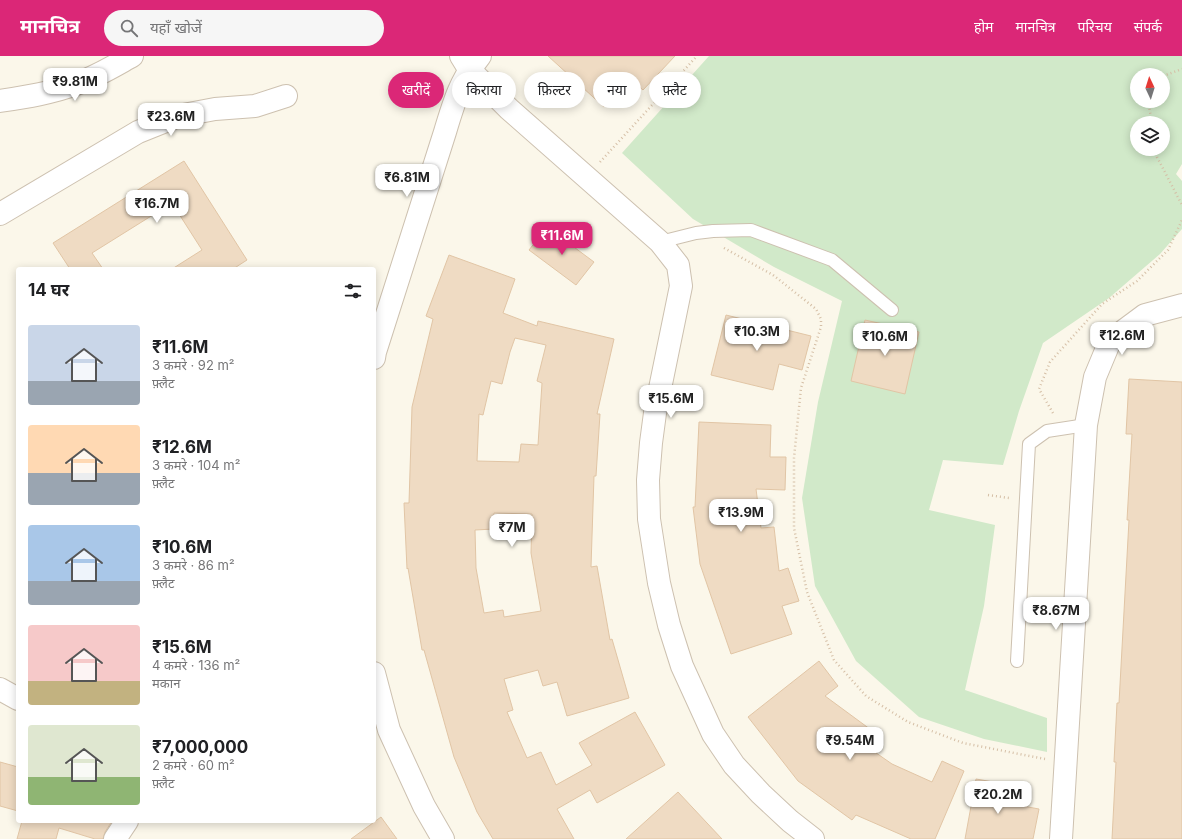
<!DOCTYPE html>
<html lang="hi">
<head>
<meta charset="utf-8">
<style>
	:root { --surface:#fff; --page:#f6f6f6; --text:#202124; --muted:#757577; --accent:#db2777 }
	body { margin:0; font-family:Inter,"Noto Sans Devanagari",sans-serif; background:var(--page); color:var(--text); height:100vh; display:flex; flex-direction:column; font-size:15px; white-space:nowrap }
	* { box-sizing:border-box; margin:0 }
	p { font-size:13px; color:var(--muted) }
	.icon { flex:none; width:22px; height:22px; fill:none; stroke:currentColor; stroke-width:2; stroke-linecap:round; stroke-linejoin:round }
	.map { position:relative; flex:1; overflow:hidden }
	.sheet { position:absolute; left:16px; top:211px; width:360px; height:556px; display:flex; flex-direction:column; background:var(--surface); border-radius:4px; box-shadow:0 2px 10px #0003 }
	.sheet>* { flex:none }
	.guide { position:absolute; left:388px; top:16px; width:380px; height:36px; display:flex; gap:8px }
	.needle { width:26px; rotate:356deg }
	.buttons { position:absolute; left:1130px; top:12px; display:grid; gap:8px }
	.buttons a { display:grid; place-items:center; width:40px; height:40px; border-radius:50%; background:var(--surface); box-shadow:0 2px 10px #0003; font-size:20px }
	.price { position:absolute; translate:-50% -34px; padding:0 9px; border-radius:8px; background:#fff; color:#222; font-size:13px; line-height:26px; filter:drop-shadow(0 1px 2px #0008) }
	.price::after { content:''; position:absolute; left:50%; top:24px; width:12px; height:9px; margin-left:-6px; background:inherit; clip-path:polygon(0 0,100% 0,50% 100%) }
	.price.current { background:var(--accent); color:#fff }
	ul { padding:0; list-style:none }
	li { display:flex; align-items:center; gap:12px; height:100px; padding:0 12px }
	li span { display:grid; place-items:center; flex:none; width:112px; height:80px; border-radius:4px; color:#555 }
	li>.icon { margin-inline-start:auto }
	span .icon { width:48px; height:48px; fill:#fffc; stroke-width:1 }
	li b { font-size:17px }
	h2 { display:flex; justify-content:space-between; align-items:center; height:48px; padding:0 12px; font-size:17px }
	.tag { padding:0 14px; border-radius:18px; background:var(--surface); box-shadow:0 2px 10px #0003; font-size:14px; line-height:36px }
	.tag.current { background:var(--accent); color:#fff }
	header { display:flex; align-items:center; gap:24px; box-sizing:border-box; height:56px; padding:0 20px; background:var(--accent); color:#fff }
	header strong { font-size:19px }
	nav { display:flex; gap:22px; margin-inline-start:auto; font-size:14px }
	.search { width:280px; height:36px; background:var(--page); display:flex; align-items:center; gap:10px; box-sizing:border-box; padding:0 14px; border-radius:22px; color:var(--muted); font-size:15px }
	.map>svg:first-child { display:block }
</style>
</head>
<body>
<header>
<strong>मानचित्र</strong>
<div class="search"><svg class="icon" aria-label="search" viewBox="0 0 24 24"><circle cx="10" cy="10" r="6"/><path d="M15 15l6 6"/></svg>यहाँ खोजें</div>
<nav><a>होम</a><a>मानचित्र</a><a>परिचय</a><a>संपर्क</a></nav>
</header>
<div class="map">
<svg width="1182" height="783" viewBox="0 0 1182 783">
	<rect width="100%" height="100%" fill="#fbf7ea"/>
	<!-- green -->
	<path fill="#d1e9c9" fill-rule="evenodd" d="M709 0H1182V108L1176 118 1182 125V173L1160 198 1109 242 1043 287 1019 355 1003 409 943 404 929 454 995 469 984 550 965 634 1047 662V696L984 683 919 661 856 605 815 530 802 442 818 346 842 245 774 211 693 163 622 97ZM1137 19H1163V45H1137ZM1137 67H1163V93H1137Z"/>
	<!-- building -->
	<path fill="#efdbc3" stroke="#e1c5a5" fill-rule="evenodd" d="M548 0H675L643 34 630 23 604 51Z
		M184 105 247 204 233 213H172L202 194 172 147 92 197 103 213H70L53 187Z
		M547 171 594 206 576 229 529 194Z
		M449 199 515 223 503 257 537 270 538 265 614 283 597 358H600L596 420H594L591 511 597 510 610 584 612 583 629 642 567 660 557 626 543 630 538 614 504 623 513 654 507 656 527 702 541 696 556 729 592 709 579 687 635 656 665 709 597 747 590 734 557 753 574 783H493L477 756 454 701 424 594H422L408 512 407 513 404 447H409L412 351 433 263 426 260ZM515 282 546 289 537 325 542 327 538 389 521 388 519 406 477 405 479 358 483 359 491 325 502 328 510 296ZM494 457 532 458 531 497 541 555 504 561 503 554 484 557 476 512 475 474 494 473Z
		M726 259 811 280 802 314 779 308 773 334 711 319Z
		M865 264 919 276 905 338 851 325Z
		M1129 323 1182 326V783H1112L1116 706H1114L1117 647H1119L1129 464H1127L1132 378H1126Z
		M699 366 771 369 770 401H786L785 434 756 433 761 472 774 471 779 515 788 512 799 545 782 550 792 578 731 598 700 508 693 451H695Z
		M819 605 838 630 825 640 878 679 869 692 892 708 932 726 942 705 964 715 935 783H911L856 759 852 764 798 725 748 661Z
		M0 706 18 711V755L0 750Z
		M976 723 1005 728 1001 746 1039 753 1033 783H965Z
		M678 736 722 783H626Z
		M381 761 397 783H351Z
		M22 765H112L105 776 103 783H95L59 772 56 783H17Z"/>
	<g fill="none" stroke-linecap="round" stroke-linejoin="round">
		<!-- service casing -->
		<g stroke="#cdc1b0" stroke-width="14">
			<path id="service" d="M660 186 696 177 713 175 751 174 832 204 892 254
				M1017 605 1029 388 1047 375 1086 369"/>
		</g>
		<!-- minor casing -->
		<g stroke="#cdc1b0" stroke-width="24">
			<path id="minor" d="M461 0 469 13 509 53 660 186 678 209 681 230 655 357 651 387 648 424 649 463 659 527 669 569 682 610 713 678 734 709 761 738 790 765 813 783
				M0 45C26 41 52 37 76 28 96 21 114 10 132 0
				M0 158 138 76 178 60 215 53 255 50 286 40
				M374 302 375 296 445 76C454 46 460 25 480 0
				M374 617 389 674 424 750 443 783
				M0 633 18 643
				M115 783 127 765
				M1061 783 1086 369 1095 321 1110 285 1145 259 1182 249"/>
		</g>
		<!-- path -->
		<path stroke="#d5bfa6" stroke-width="2.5" stroke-dasharray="1 3" stroke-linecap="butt" d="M1163 20 1182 13
			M1148 45 1152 67
			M1156 93 1157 101 1182 149
			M600 106 697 0
			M724 192 773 219 816 253 821 263V271L801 332 794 402V472L807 536 834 604 866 640 908 666 963 687 1045 703
			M1053 357 1039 333 1050 306 1102 248 1137 225 1168 194 1182 164
			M988 439 1009 442"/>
		<!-- service -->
		<use href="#service" stroke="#fff" stroke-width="12"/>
		<!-- minor -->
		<use href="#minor" stroke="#fff" stroke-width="22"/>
	</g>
</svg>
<div class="buttons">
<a><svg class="needle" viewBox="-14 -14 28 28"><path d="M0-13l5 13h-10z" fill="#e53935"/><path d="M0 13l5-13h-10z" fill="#757577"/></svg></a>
<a><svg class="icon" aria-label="layers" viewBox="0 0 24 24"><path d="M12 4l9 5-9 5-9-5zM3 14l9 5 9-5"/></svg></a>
</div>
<b class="price" style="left:75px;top:46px">₹9.81M</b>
<b class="price" style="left:171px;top:81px">₹23.6M</b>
<b class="price" style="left:407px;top:142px">₹6.81M</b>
<b class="price" style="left:157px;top:168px">₹16.7M</b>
<b class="price current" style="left:562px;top:200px">₹11.6M</b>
<b class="price" style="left:757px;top:296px">₹10.3M</b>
<b class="price" style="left:1122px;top:300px">₹12.6M</b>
<b class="price" style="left:885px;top:301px">₹10.6M</b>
<b class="price" style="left:671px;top:363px">₹15.6M</b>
<b class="price" style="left:741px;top:477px">₹13.9M</b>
<b class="price" style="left:512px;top:492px">₹7M</b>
<b class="price" style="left:1056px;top:575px">₹8.67M</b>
<b class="price" style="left:850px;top:705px">₹9.54M</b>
<b class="price" style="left:998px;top:759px">₹20.2M</b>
<div class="guide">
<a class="tag current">खरीदें</a>
<a class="tag">किराया</a>
<a class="tag">फ़िल्टर</a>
<a class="tag">नया</a>
<a class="tag">फ़्लैट</a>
</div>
<section class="sheet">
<h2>14 घर<svg class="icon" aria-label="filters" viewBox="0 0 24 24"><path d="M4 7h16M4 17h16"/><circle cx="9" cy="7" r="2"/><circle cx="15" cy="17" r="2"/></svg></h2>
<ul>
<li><span style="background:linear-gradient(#c9d6e8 70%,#9aa5b1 0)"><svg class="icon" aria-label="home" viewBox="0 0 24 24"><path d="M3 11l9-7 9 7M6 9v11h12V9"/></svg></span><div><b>₹11.6M</b><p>3 कमरे · 92 m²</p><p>फ़्लैट</p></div></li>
<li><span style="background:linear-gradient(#ffd9b3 60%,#9aa5b1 0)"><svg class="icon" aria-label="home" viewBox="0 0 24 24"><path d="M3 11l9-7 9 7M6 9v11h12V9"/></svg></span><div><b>₹12.6M</b><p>3 कमरे · 104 m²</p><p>फ़्लैट</p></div></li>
<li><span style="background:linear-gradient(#a9c7e8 70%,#9aa5b1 0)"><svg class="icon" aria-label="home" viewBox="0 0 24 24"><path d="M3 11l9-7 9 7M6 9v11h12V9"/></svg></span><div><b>₹10.6M</b><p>3 कमरे · 86 m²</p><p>फ़्लैट</p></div></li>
<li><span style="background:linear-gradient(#f6c9c9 70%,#c2b280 0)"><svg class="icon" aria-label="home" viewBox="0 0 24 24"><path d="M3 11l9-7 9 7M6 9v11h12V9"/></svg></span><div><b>₹15.6M</b><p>4 कमरे · 136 m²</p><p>मकान</p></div></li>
<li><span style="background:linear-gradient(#dfe7d0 65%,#8fb573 0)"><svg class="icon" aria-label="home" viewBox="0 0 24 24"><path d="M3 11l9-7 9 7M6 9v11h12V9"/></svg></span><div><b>₹7,000,000</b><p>2 कमरे · 60 m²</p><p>फ़्लैट</p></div></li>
</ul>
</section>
</div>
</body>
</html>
